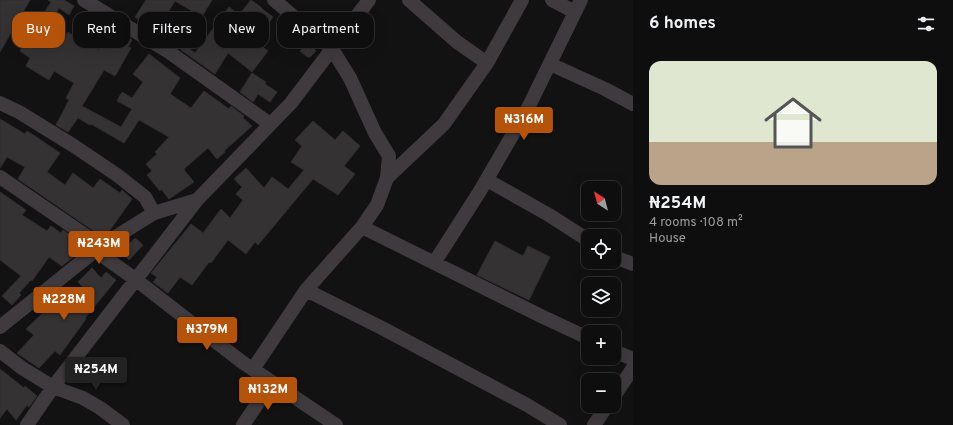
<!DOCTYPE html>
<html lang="en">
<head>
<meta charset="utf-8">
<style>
	:root { --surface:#0e0e0e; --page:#171717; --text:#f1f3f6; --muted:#9b9c9e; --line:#2e2e2e; --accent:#b45309 }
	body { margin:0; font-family:Overpass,sans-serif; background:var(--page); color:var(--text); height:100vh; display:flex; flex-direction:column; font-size:15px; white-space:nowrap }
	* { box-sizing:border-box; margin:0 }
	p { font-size:13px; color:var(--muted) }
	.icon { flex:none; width:22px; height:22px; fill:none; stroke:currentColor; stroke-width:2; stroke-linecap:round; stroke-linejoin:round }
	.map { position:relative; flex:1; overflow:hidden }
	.side { display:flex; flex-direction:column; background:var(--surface); width:320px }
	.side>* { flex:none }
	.hud { position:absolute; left:12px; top:12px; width:380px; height:36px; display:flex; gap:8px }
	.needle { width:26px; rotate:324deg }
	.buttons { position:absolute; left:581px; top:181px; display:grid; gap:8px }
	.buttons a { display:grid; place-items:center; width:40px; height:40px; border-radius:8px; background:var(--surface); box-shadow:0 4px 16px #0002,0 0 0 1px var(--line); font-size:20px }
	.price { position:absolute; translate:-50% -34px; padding:0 9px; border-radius:4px; background:var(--accent); color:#fff; font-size:13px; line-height:26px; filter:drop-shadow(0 1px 2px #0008) }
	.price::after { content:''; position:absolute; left:50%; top:24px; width:12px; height:9px; margin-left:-6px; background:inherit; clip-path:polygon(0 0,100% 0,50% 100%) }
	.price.on { background:#222; color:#fff }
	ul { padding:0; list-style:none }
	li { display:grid; align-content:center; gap:8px; height:212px; padding:0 16px }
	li+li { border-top:1px solid var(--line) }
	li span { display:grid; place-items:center; height:124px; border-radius:12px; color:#555 }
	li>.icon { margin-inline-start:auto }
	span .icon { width:72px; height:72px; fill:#fffc; stroke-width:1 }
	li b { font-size:17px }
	h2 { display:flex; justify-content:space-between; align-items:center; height:48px; padding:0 16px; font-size:17px }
	.pill { padding:0 14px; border-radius:12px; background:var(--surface); box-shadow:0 4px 16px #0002,0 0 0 1px var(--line); font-size:14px; line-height:36px }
	.pill.on { background:var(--accent); color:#fff }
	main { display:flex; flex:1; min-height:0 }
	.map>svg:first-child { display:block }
</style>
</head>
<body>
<main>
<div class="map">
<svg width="633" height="425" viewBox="0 0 633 425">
	<rect width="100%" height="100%" fill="#131213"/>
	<!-- building -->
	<path fill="#353234" stroke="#2f2c2e" d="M0 0H30L0 52Z
		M48 0H64L74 6 69 15 59 8 43 34 61 42 68 32 86 44 99 50 108 37 116 41 120 33 132 40 128 47 131 48 115 76 104 70 82 106 121 127 132 109 117 101 122 92 132 98 143 82 133 74 149 54 180 78 170 94 191 108 204 91 229 109 231 106 244 116 243 118 252 126 224 151 225 152 217 159 208 148 185 168 184 170 194 182 169 199 161 189 160 191 147 175 152 171 146 164 157 154 155 152 169 137 139 120 124 143 91 124 90 125 78 118 68 132 56 125 69 100 66 98 74 83 54 71 49 80 26 66 30 58 20 51 51 2Z
		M146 0H212L195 28 185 22 192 11 175 1 165 17 160 14 151 27 135 17Z
		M251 0 261 7V8L273 17 257 40 262 44 261 46 268 51 252 72 228 53 215 74 181 50 184 45 195 53 229 7 239 15Z
		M307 43 316 51 310 57H307L300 51Z
		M252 73 266 82 265 84 277 92 270 102 258 94 253 102 240 92Z
		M0 119 25 134 27 131 32 134 60 153 47 172 65 185 73 173 93 188 100 179 120 193 122 190 132 199 110 230 101 236 18 179 25 167 7 157 0 168Z
		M313 121 335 140 343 131 360 146 344 166 355 174 338 195 313 179 258 245 255 242 246 254 228 240 211 263 209 262 192 285 180 277 168 293 153 282 157 277 151 273 191 224 203 233 221 209 230 218 243 200 236 194 242 187 234 179 246 168 264 188 272 177 288 189 304 170 291 162 302 146 295 140Z
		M0 192 26 210 22 215 47 231 51 226 61 233 63 230 83 244 81 248 83 249 81 251 62 266 49 257 32 281 31 280 19 293 21 295 12 305 2 296 21 276 0 260Z
		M135 238 143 245 129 260 121 252Z
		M495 241 523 256 528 246 550 257 529 300 477 275Z
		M92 268 101 278 106 272 116 280 85 318 86 319 60 355 55 351 39 368 17 353 34 335 26 329 44 312 46 313 62 297 75 309 89 293 78 282Z
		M0 369 24 388 25 386 37 396 29 407 27 405 16 420 7 409 0 418Z"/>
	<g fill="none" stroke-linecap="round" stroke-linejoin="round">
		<!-- street -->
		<path stroke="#3f3a3e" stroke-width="14" d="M84 0 169 52 270 124
			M274 0 332 49 350 78 375 133 389 156 387 178 377 205 362 227
			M409 0 457 42 487 63
			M552 0 575 12
			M550 64 605 89 633 104
			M0 103 19 112 74 146 117 175 145 197 154 213
			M0 177 101 246
			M387 178 444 124 487 63 522 0
			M487 180 549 215 588 240
			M96 251 135 279 242 362 336 425
			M614 257 633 264
			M434 263 480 191 528 108 581 0
			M306 290 362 227 541 316 588 338
			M0 327 101 246 154 213 197 200
			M0 351 22 368 53 387 83 398 100 408 123 425
			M614 351 633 359
			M253 369 306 290 382 328 527 405 560 425
			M614 396 633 368
			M27 425 53 387 197 200 291 103 369 0
			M243 425 272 382
			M594 425 607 406"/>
	</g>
</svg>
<div class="buttons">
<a><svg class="needle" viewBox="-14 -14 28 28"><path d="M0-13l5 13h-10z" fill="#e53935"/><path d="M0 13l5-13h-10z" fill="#9b9c9e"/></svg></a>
<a><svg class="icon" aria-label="locate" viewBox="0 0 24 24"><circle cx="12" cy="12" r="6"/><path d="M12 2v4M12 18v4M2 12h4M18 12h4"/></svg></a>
<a><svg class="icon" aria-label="layers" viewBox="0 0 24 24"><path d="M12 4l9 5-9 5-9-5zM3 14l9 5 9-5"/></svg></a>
<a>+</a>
<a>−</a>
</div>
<b class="price" style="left:524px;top:141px">₦316M</b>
<b class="price" style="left:99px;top:265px">₦243M</b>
<b class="price" style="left:64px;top:321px">₦228M</b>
<b class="price" style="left:207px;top:351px">₦379M</b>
<b class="price on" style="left:96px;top:391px">₦254M</b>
<b class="price" style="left:268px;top:411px">₦132M</b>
<div class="hud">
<a class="pill on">Buy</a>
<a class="pill">Rent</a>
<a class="pill">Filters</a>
<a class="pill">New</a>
<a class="pill">Apartment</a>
</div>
</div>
<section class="side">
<h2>6 homes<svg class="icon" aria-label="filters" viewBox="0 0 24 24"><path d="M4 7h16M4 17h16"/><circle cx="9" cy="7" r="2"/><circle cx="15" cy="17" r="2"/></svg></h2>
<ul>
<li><span style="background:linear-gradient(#dfe7d0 65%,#b9a48a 0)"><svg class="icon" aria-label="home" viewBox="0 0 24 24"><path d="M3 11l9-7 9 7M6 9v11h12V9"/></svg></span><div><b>₦254M</b><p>4 rooms · 108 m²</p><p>House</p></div></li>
</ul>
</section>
</main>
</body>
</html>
